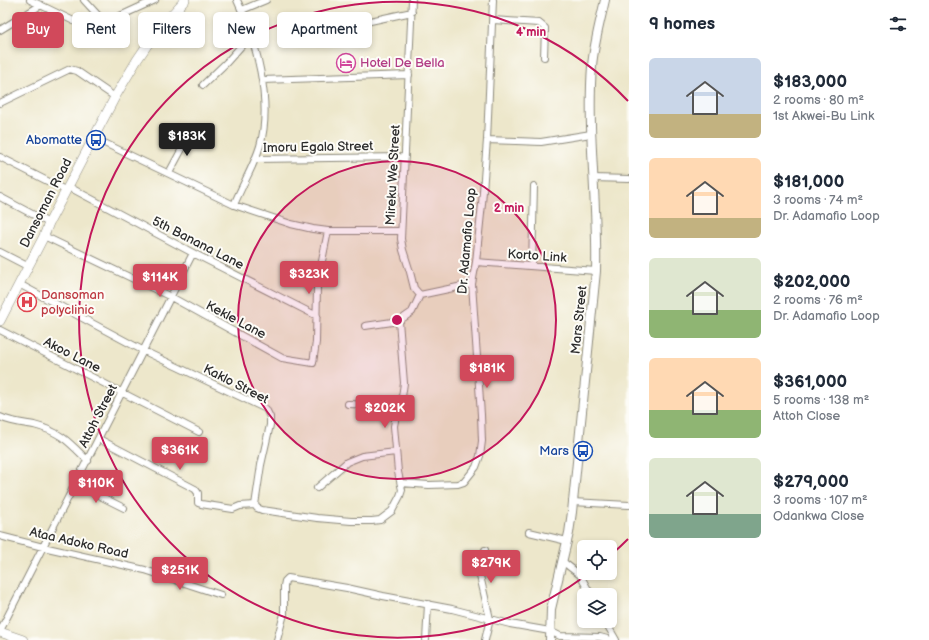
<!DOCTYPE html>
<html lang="en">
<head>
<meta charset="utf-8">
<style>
	:root { --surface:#fff; --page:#f2f2f3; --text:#1f2937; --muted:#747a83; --accent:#d1495b }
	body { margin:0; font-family:"Balsamiq Sans",sans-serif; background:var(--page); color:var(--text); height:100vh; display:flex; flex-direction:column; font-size:15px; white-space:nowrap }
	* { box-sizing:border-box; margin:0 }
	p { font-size:13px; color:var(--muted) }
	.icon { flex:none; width:22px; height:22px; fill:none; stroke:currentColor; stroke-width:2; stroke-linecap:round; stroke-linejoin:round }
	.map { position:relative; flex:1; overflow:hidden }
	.drawer { display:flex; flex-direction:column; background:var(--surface); width:300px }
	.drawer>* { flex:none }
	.banner { position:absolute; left:12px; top:12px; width:380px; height:36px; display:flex; gap:8px }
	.fabs { position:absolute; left:577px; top:540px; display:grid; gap:8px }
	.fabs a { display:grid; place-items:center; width:40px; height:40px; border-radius:6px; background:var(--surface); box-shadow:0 2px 6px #0003; font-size:20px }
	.price { position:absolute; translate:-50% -34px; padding:0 9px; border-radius:4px; background:var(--accent); color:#fff; font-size:13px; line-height:26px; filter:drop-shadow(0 1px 2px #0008) }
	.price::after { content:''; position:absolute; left:50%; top:24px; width:12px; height:9px; margin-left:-6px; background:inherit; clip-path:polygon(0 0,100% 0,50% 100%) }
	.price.on { background:#222; color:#fff }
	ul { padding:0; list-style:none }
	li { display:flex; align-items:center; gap:12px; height:100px; padding:0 20px }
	li span { display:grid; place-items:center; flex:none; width:112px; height:80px; border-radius:6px; color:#555 }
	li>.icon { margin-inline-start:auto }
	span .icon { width:48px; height:48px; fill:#fffc; stroke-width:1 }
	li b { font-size:17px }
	h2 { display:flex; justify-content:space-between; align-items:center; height:48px; padding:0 20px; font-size:17px }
	.chip { padding:0 14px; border-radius:6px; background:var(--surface); box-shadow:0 2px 6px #0003; font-size:14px; line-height:36px }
	.chip.on { background:var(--accent); color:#fff }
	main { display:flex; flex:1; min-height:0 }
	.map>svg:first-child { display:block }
</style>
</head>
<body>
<main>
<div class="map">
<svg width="629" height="640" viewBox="0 0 629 640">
	<rect width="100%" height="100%" fill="#fdfcf7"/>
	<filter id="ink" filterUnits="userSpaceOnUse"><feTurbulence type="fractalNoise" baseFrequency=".025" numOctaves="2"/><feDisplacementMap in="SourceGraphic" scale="8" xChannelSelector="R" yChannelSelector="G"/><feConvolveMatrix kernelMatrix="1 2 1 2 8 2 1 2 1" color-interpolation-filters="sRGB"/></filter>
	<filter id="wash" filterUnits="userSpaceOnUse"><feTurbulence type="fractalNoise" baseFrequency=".012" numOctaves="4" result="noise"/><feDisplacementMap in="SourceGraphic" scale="16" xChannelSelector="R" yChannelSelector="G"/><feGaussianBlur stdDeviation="0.9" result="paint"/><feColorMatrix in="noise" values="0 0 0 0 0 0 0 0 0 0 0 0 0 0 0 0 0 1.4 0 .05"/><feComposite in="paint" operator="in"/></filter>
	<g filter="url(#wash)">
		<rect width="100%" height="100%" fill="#ede7cb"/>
	</g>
	<g filter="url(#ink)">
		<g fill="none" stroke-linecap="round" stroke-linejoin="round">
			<!-- minor casing -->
			<g stroke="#8c897b" stroke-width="8">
				<path id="minor" d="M30 0 82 25 88 27 105 23 155 0
					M84 0 105 23
					M412 0 401 239 403 250 410 272 414 288 420 295
					M242 10 266 0
					M493 20 539 23 545 28 544 57
					M347 26 412 12
					M0 30 41 5
					M262 80 409 75
					M203 85 227 62 251 35
					M0 103 70 69 77 71 115 97
					M94 138 234 205 291 224 313 229 328 231H401
					M487 140 541 142 591 134
					M0 157 67 191
					M255 159 405 157
					M169 173 190 134
					M593 178 629 179
					M69 187 193 253 317 316
					M0 197 49 223
					M234 205C242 185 254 166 260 146 273 102 256 40 237 0
					M44 236 171 297 282 358 313 363 316 342 317 286 328 231
					M0 252 29 267
					M476 262 596 271
					M532 266 534 186
					M19 284 144 351 266 409 270 417V425L261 465 255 505 257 508 262 510 317 518 351 521H372L380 520 392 511 400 496 402 490 398 472 394 426 398 406 402 397 404 383 399 321
					M420 295 472 284
					M399 321 412 312 420 295
					M365 326 399 321
					M0 330 199 432
					M348 404 398 406
					M0 417C11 422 22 423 34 425 61 432 69 442 88 461
					M99 439 195 489 198 493V503L201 504 233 509 240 506 255 505
					M401 483 429 485 458 484 464 482 476 467 480 456 482 441 481 415 472 284 476 262 482 204 487 140 493 0
					M76 484 124 508
					M317 488 347 462 362 456 396 452
					M572 502 629 505
					M529 532 567 541
					M0 536 43 547 145 570 221 595
					M485 550 480 576 490 619 485 640
					M562 561 580 575 591 595
					M605 621 616 640
					M0 631 193 253
					M277 640 284 614V586L285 581 288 578 347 588 383 596 452 609 510 624 550 631 560 636 600 637 611 640
					M426 640 428 604"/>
			</g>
			<!-- tertiary casing -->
			<g stroke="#8c897b" stroke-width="10">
				<path id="tertiary" d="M550 640 551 609 569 533 572 512 596 271C598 202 587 134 592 66 594 44 600 22 605 0"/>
			</g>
			<!-- secondary casing -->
			<g stroke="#8c897b" stroke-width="10">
				<path id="secondary" d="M0 321 44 236 49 223 115 97 137 60 156 32 185 0
					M0 632 23 640"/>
			</g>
			<!-- minor -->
			<use href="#minor" stroke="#fff" stroke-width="6"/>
			<!-- tertiary -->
			<use href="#tertiary" stroke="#fff" stroke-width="8"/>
			<!-- secondary -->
			<use href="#secondary" stroke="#fff" stroke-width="9"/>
		</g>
	</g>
	<!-- distance rings -->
	<circle cx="397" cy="320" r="159" fill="#c2185b" fill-opacity=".12"/>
	<g fill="none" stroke="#c2185b" stroke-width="2">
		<circle cx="397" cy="320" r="159"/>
		<path d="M628 539A318 318 0 0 1 612 554M588 574A318 318 0 1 1 628 101"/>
	</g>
	<!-- icons -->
	<defs>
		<g id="hotel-ring" transform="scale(1)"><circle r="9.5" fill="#fdfcf7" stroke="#d1479c" stroke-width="1.5"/><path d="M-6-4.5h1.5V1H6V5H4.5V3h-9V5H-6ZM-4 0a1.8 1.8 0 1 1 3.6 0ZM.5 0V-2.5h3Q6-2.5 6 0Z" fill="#d1479c"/></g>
		<g id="bus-ring" transform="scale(1)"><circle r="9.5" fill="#fdfcf7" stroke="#1a4fb4" stroke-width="1.5"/><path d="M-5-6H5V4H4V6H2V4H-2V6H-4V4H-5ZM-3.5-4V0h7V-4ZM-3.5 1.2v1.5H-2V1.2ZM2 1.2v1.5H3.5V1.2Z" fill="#1a4fb4"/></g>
		<g id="hospital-ring" transform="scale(1)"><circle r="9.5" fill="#fdfcf7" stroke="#e0444e" stroke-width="1.5"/><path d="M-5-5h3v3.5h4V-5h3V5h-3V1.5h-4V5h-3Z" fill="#e0444e"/></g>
	</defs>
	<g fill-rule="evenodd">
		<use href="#hotel-ring" x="346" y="63"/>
		<use href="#bus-ring" x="96" y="140"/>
		<use href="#hospital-ring" x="27" y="302"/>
		<use href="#bus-ring" x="583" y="451"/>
	</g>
	<g text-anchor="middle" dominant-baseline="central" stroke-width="4" stroke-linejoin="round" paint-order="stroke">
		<!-- hotel labels -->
		<g font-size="13" fill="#b23c85" stroke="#fdfcf7" text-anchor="start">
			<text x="360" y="63">Hotel De Bella</text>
		</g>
		<!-- transit labels -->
		<g font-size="13" fill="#164399" stroke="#fdfcf7" text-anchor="end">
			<text x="82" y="140">Abomatte</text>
			<text x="569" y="451">Mars</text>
		</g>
		<!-- street labels -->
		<g font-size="13" fill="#2b2b2b" stroke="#fdfcf7">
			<text transform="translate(318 147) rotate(-1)">Imoru Egala Street</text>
			<text transform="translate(393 175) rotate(-87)">Mireku We Street</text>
			<text transform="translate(46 203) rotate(-63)">Dansoman Road</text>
			<text transform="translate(467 241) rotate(-85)">Dr. Adamafio Loop</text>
			<text transform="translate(198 243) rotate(27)">5th Banana Lane</text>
			<text transform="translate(537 256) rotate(4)">Korto Link</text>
			<text transform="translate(236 320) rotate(28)">Kekle Lane</text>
			<text transform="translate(579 320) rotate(-84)">Mars Street</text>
			<text transform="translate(72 355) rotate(27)">Akoo Lane</text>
			<text transform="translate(236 384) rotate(27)">Kaklo Street</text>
			<text transform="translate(98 416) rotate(-63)">Attoh Street</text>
			<text transform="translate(79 543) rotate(13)">Ataa Adoko Road</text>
		</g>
		<!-- health labels -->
		<g font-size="13" fill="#be3a42" stroke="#fdfcf7" text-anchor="start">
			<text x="41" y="295">Dansoman<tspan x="41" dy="15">polyclinic</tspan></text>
		</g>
	</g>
	<circle cx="397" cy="320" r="6" fill="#c2185b" stroke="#fdfcf7" stroke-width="2"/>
	<g font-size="12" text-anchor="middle" font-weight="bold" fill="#c2185b" stroke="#fdfcf7" stroke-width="4" stroke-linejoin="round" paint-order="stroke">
		<text x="531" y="36">4 min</text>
		<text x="509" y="212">2 min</text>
	</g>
</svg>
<div class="fabs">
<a><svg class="icon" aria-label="locate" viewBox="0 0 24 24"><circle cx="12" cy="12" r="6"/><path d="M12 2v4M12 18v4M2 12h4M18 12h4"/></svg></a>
<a><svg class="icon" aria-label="layers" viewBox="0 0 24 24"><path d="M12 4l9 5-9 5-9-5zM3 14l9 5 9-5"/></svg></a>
</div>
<b class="price on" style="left:187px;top:157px">$183K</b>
<b class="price" style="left:309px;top:295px">$323K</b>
<b class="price" style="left:160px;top:298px">$114K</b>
<b class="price" style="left:487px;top:389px">$181K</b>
<b class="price" style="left:385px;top:429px">$202K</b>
<b class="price" style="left:180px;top:471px">$361K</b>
<b class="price" style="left:96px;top:504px">$110K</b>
<b class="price" style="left:491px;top:584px">$279K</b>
<b class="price" style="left:180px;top:591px">$251K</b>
<div class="banner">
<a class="chip on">Buy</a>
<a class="chip">Rent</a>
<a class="chip">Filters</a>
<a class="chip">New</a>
<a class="chip">Apartment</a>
</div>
</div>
<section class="drawer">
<h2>9 homes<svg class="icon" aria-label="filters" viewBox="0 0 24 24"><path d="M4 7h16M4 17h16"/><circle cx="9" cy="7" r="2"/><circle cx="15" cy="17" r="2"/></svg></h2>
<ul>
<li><span style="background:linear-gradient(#c9d6e8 70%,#c2b280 0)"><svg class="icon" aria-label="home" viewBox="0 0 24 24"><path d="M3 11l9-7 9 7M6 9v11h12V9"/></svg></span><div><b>$183,000</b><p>2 rooms · 80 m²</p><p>1st Akwei-Bu Link</p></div></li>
<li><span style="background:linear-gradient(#ffd9b3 75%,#c2b280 0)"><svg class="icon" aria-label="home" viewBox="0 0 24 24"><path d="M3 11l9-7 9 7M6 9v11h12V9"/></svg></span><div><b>$181,000</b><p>3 rooms · 74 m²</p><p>Dr. Adamafio Loop</p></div></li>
<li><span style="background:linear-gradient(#dfe7d0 65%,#8fb573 0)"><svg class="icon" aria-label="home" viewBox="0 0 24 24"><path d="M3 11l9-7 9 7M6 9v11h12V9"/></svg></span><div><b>$202,000</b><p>2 rooms · 76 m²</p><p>Dr. Adamafio Loop</p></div></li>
<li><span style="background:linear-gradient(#ffd9b3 65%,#8fb573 0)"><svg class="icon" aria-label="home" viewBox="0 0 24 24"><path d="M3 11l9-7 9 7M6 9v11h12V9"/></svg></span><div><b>$361,000</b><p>5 rooms · 138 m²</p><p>Attoh Close</p></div></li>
<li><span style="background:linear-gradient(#dfe7d0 70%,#7fa58c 0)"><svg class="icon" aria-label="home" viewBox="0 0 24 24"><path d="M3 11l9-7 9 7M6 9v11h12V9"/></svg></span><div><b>$279,000</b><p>3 rooms · 107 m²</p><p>Odankwa Close</p></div></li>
</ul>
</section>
</main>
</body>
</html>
